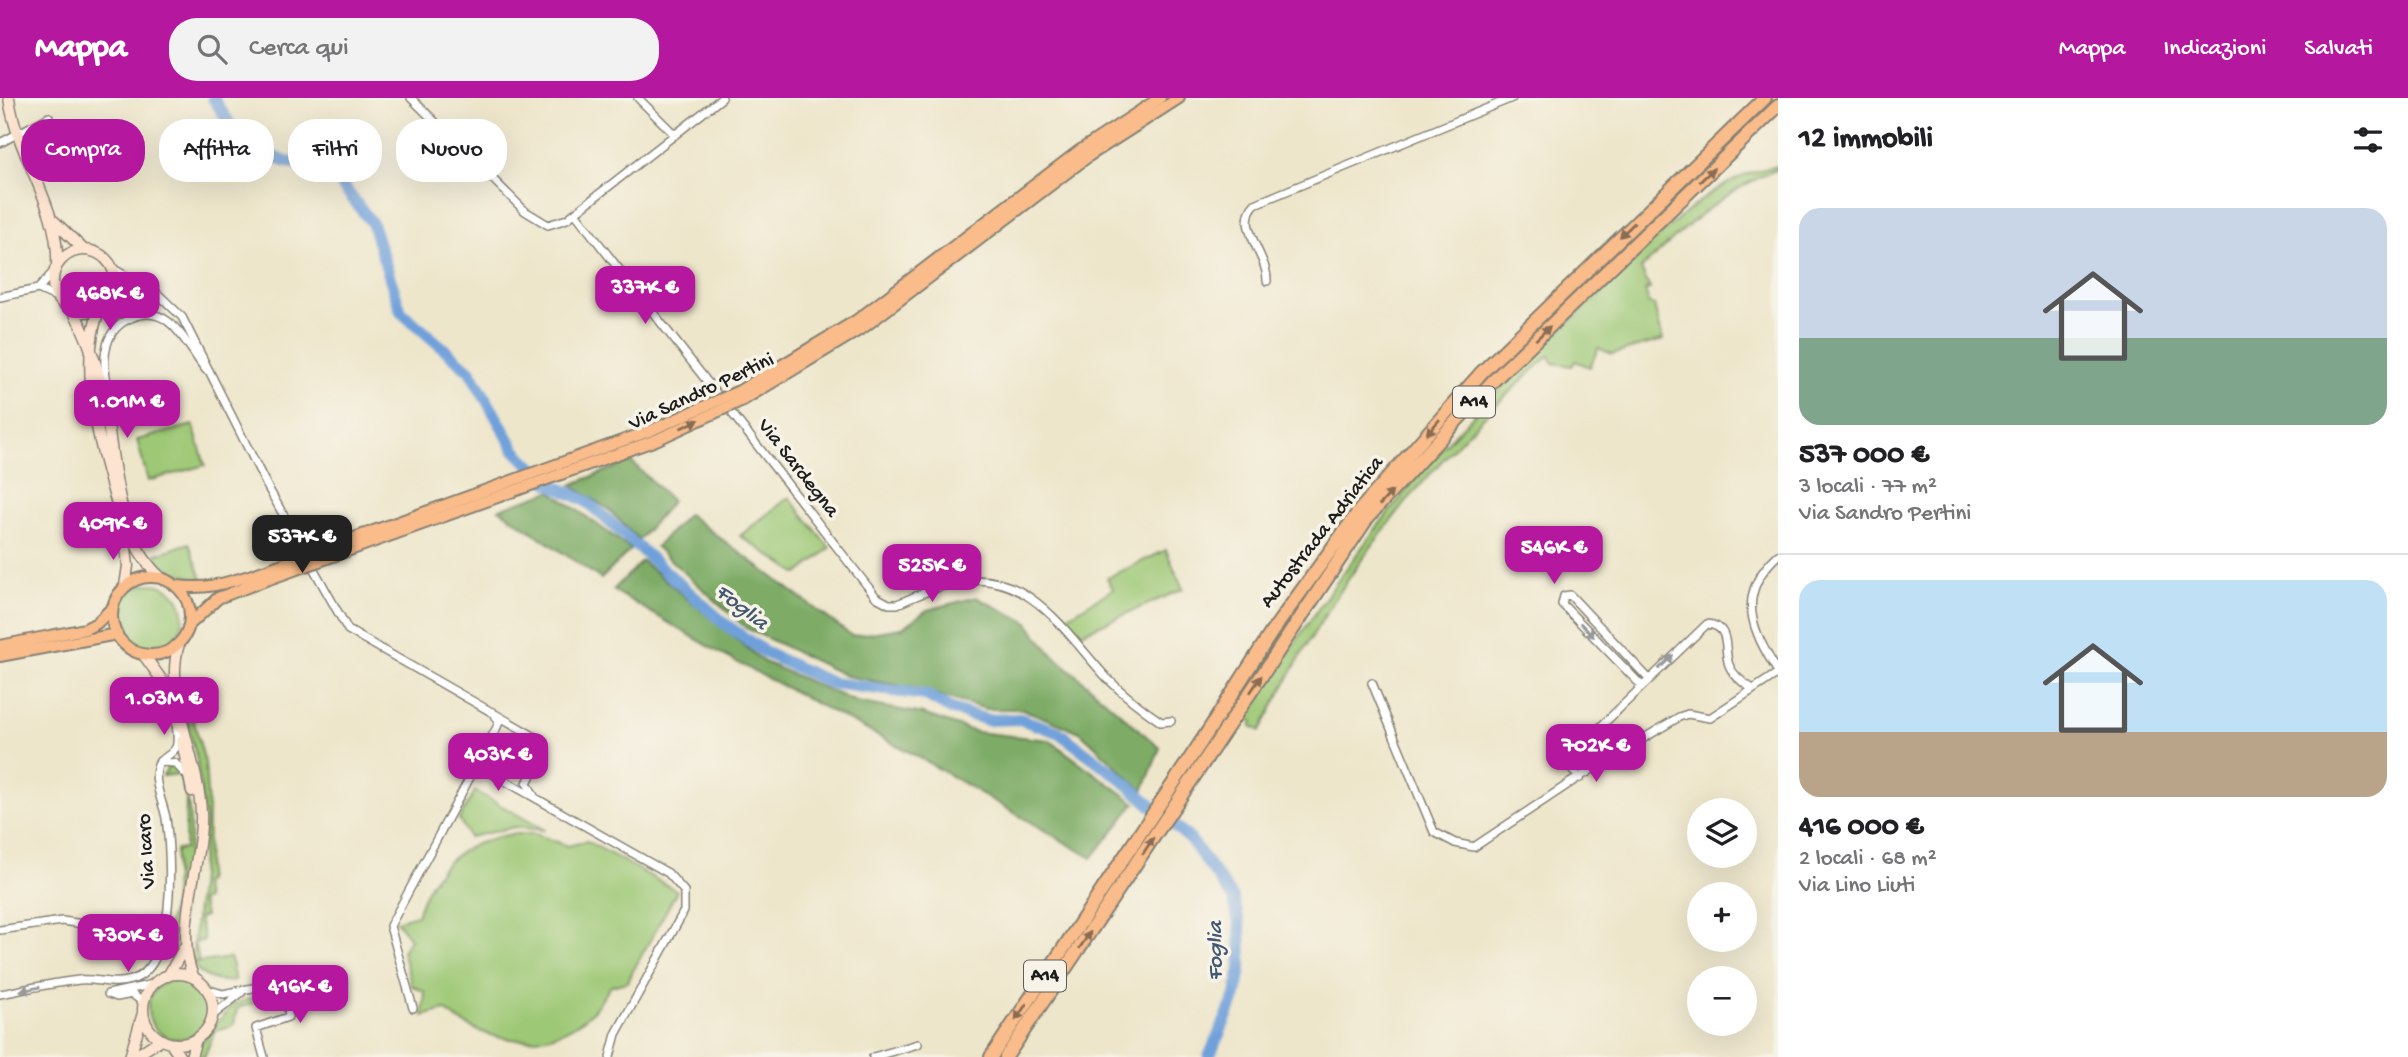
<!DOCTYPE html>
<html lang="it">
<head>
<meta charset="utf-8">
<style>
	:root { --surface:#fff; --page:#f2f2f2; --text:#202124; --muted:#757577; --line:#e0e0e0; --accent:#b5179e }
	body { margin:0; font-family:"Gochi Hand",sans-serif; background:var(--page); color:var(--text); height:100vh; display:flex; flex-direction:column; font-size:26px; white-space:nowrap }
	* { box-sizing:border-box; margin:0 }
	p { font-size:23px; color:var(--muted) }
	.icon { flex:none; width:38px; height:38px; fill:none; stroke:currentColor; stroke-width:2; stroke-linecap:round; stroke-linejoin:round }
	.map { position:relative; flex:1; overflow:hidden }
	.panel { display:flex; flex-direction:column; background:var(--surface); width:630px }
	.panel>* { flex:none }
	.top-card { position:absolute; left:21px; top:21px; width:665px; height:63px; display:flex; gap:14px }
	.controls { position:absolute; left:1687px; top:700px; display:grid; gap:14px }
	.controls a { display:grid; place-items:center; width:70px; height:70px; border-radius:50%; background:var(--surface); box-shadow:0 7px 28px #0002; font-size:35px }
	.price { position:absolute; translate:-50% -60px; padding:0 16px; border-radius:14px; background:var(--accent); color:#fff; font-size:23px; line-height:46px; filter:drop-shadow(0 2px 4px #0008) }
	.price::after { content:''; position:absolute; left:50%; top:42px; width:21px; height:16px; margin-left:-10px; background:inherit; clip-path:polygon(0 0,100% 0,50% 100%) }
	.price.on { background:#222; color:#fff }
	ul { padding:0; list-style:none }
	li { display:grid; align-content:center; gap:14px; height:371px; padding:0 21px }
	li+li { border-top:2px solid var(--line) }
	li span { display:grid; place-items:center; height:217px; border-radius:21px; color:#555 }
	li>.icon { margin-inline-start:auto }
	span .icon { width:126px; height:126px; fill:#fffc; stroke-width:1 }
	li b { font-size:30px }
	h2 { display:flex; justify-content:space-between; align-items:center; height:84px; padding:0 21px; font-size:30px }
	.tag { padding:0 24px; border-radius:28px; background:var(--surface); box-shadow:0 7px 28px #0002; font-size:24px; line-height:63px }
	.tag.on { background:var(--accent); color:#fff }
	header { display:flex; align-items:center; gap:42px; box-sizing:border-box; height:98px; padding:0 35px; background:var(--accent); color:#fff }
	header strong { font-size:33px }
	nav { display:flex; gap:38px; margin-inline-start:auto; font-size:24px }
	.search { width:490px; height:63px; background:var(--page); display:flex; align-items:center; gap:18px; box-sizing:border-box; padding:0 24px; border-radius:28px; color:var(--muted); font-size:26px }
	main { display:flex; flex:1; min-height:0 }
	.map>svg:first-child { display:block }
</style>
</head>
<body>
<header>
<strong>Mappa</strong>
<div class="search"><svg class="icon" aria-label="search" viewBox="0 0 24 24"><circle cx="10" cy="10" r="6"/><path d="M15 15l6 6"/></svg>Cerca qui</div>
<nav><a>Mappa</a><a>Indicazioni</a><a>Salvati</a></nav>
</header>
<main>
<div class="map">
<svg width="1778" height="959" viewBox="0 0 1778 959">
	<rect width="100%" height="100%" fill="#f7f3e8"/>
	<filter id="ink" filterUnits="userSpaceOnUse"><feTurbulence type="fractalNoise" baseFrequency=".0143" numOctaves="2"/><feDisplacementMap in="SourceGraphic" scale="14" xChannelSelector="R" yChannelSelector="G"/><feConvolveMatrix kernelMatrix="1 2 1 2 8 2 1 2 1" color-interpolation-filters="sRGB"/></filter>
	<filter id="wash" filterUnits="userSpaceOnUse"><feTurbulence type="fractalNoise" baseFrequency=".00686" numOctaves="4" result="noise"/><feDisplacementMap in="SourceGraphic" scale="28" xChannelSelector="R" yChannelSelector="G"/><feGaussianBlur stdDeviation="1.57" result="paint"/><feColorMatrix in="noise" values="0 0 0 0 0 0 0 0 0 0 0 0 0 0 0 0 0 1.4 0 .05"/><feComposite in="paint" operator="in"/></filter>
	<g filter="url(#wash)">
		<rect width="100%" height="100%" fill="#eee6cb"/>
		<!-- green -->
		<path fill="#9dc875" stroke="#5c7248" stroke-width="2" d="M1778 68V71C1720 94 1686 129 1641 171L1650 191 1645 192 1649 206 1654 207 1663 242 1612 256 1598 250 1590 269 1575 263 1572 268 1553 265 1550 257C1474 324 1401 402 1345 486 1313 533 1286 583 1260 633L1251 628 1253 623 1245 619C1304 531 1362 442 1432 362 1486 300 1548 245 1609 187 1658 141 1708 79 1778 68Z
			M193 327 205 367 148 383 137 342Z
			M789 399 830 450 798 476 740 438Z
			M189 445 202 481C183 479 166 471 152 458Z
			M1166 452 1183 491 1077 537 1064 521 1113 491 1107 480Z
			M119 518a32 32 0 1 1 64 0a32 32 0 1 1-64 0Z
			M186 594 205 665 208 710 207 783 203 785 206 801 201 803 205 818 199 820 204 842 194 845 199 863 192 864 205 724 197 662 181 598Z
			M169 667 180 673C194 711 193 747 182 785L179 786 177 801H174L176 752 185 751 186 700 179 676 163 678Z
			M475 693 545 732 514 729 469 739 459 721Z
			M512 736H535L568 748 587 743 677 793 627 884 611 888C604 897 597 910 588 918 543 954 488 947 445 912L423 918 425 894 412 888 402 853 410 841 396 823 417 817C432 767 462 745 512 736Z
			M174 803 180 804 181 825 173 861 161 856Z
			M230 860 235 883C219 884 201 881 193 865Z
			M148 911a30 30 0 1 1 60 0a30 30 0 1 1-60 0Z
			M275 893 283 897 237 910 234 927 215 933 204 959H194L198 948 233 906Z"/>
		<!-- forest -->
		<path fill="#7eac66" stroke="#4d6441" stroke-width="2" d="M631 363 672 403 639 442 608 411 571 387Z
			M551 393 631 451 601 481 499 411Z
			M688 416 852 538 902 530 927 512 976 499 1027 524 1052 556 1160 650 1143 693 1080 634 1022 611H986L913 590 846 578 746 530 656 449Z
			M642 463 764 564 856 604 923 616 976 634 1049 642 1135 705 1092 760 913 656 725 558 613 492Z"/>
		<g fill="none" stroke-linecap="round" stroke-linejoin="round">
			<!-- river -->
			<path stroke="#70a0da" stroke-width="12" d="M213 0 230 26 251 49 286 64 314 67 338 82 372 125 401 214 470 273 515 352 547 384 586 403 725 526 766 555 831 585 926 597 951 611 988 622 1020 621 1058 634 1120 680 1190 741 1233 800 1240 828 1241 871 1236 897 1209 959"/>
		</g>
	</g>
	<g filter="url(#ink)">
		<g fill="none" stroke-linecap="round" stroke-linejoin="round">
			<!-- street casing -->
			<g stroke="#858174" stroke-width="10">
				<path id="street" d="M411 0 525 113 548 127 567 121 722 0
					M638 0 675 37
					M0 45 49 19
					M575 115 876 499 889 506H897C917 498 936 488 958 484 1029 470 1066 536 1107 580 1124 597 1142 611 1161 624L1171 623
					M112 170 157 195 182 219 266 386 348 532 544 644 543 654 527 685 534 698
					M1267 183C1268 157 1234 128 1255 106L1512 0
					M114 189 137 185
					M38 191 55 172
					M0 199 38 191 58 200
					M111 322C112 298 100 270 107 247 110 235 119 225 131 220 170 202 187 249 206 272
					M1778 457C1735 496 1751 531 1778 574
					M1372 585 1434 734 1455 745 1474 749 1573 683 1679 619 1688 616 1710 620 1778 575
					M1642 588 1562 506 1564 498 1570 497 1649 581
					M160 663C181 650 178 648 176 624
					M161 664 175 665 185 676
					M477 667 668 775 684 793V813L616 936 610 959
					M1580 680 1564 664 1707 526C1732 528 1723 551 1729 567 1733 578 1743 585 1753 591
					M0 832 62 823 111 830 164 832
					M206 891 223 896 292 882 288 919 256 930 264 959
					M0 896C26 891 52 885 79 882 97 880 113 888 131 882 178 869 171 757 166 720 163 704 150 679 160 663
					M108 896 154 886
					M109 896 117 899 132 896 144 905
					M413 910 390 828 497 629 499 624 493 614
					M212 918 242 894
					M873 959 918 946"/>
			</g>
			<!-- secondary casing -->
			<g stroke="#858174" stroke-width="13">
				<path id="secondary" d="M9 0C17 59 60 108 57 167
					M54 123 84 152
					M53 183a31 31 0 1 1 62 0a31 31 0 1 1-62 0Z
					M101 208C76 264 100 350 117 406
					M73 212C85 234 94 258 100 282 116 346 109 431 160 479
					M124 434 128 468 125 488
					M179 546C163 597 199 661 201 715 203 765 172 835 194 880
					M143 556 164 585 178 628
					M182 643 192 693
					M143 911a35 35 0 1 1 70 0a35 35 0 1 1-70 0Z
					M168 878 184 850
					M171 946 180 959
					M130 959 143 915
					M134 959 160 942
					M191 959 196 941"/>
			</g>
			<!-- primary casing -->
			<g stroke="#858174" stroke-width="14">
				<path id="primary" d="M739 293 857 222 1079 53 1160 0
					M743 302 864 229 1090 57 1179 0
					M112 518a39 39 0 1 1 78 0a39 39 0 1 1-78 0Z
					M177 488C207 492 227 485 255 476
					M190 526 218 500 258 485
					M0 548 85 531 97 525 113 509
					M0 558 117 536"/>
			</g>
			<!-- highway casing -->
			<g stroke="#858174" stroke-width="16">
				<path id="highway" d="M991 959 1207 635 1271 535 1360 412 1481 275 1765 0
					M1006 959 1368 419 1493 283 1778 8"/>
			</g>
			<!-- street -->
			<use href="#street" stroke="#fff" stroke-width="7"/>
			<!-- secondary -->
			<use href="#secondary" stroke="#fde4d0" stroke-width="10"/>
			<!-- primary -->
			<use href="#primary" stroke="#f9bc8a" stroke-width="10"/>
			<!-- highway -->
			<use href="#highway" stroke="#f9bc8a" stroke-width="12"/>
			<!-- primary-bridge casing -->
			<g stroke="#858174" stroke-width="14" stroke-linecap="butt">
				<path id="primary-bridge" d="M255 476 652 332 739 293
					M258 485 656 342 743 302"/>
			</g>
			<!-- primary-bridge -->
			<use href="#primary-bridge" stroke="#f9bc8a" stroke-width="10"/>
		</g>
		<!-- one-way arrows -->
		<defs><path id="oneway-solid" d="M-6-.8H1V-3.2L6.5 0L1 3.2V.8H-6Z" transform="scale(1.75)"/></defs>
		<g fill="#8a6c53">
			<use href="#oneway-solid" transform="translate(1707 77) rotate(-44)"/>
			<use href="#oneway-solid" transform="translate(1627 132) rotate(136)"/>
			<use href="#oneway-solid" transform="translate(1543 235) rotate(-44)"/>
			<use href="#oneway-solid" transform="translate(690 326) rotate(-24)"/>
			<use href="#oneway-solid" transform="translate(1433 329) rotate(131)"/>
			<use href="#oneway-solid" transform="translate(1386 400) rotate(-48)"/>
			<use href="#oneway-solid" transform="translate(1256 586) rotate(-56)"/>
			<use href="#oneway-solid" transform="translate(1148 748) rotate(-57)"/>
			<use href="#oneway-solid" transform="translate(1085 842) rotate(-56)"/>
			<use href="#oneway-solid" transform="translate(1021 914) rotate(124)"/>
		</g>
		<g fill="#999">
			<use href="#oneway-solid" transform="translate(1587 532) rotate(46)"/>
			<use href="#oneway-solid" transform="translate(1666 564) rotate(-44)"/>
			<use href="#oneway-solid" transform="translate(30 891) rotate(170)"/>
		</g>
	</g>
	<g text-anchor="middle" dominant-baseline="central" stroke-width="7" stroke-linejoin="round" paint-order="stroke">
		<!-- shield labels -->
		<g fill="#f7f3e8" stroke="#5e5c59" stroke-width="2">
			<rect x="1453" y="288.5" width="42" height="31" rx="5"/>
			<rect x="1024" y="862.5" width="42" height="31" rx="5"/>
		</g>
		<g font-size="19" font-weight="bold" fill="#1c1c1c">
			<text x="1474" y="304">A14</text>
			<text x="1045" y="878">A14</text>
		</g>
		<!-- street labels -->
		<g font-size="21" fill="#1c1c1c" stroke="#f7f3e8">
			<text transform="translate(702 295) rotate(-25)">Via Sandro Pertini</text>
			<text transform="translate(797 371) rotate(52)">Via Sardegna</text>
			<text transform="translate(1323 435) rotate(-52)">Autostrada Adriatica</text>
			<text transform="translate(148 753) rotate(-94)">Via Icaro</text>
		</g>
		<!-- water labels -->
		<g font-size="23" font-style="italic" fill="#425771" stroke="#f7f3e8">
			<text transform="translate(741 510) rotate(38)">Foglia</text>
			<text transform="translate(1216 853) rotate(-90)">Foglia</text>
		</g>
	</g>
</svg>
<div class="controls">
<a><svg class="icon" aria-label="layers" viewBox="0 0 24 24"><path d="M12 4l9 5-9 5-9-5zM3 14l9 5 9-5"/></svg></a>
<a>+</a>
<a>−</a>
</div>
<b class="price" style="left:645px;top:228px">337K €</b>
<b class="price" style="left:110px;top:234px">468K €</b>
<b class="price" style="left:127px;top:342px">1.01M €</b>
<b class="price" style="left:113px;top:464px">409K €</b>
<b class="price on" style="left:302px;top:477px">537K €</b>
<b class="price" style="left:1554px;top:488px">546K €</b>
<b class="price" style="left:932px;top:506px">525K €</b>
<b class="price" style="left:164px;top:639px">1.03M €</b>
<b class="price" style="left:1596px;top:686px">702K €</b>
<b class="price" style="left:498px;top:695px">403K €</b>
<b class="price" style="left:128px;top:876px">730K €</b>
<b class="price" style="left:300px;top:927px">416K €</b>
<div class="top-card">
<a class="tag on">Compra</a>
<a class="tag">Affitta</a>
<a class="tag">Filtri</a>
<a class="tag">Nuovo</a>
</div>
</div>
<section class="panel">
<h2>12 immobili<svg class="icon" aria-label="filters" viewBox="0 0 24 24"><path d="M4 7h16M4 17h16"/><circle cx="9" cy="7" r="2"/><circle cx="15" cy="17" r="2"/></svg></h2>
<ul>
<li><span style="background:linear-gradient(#c9d6e8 60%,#7fa58c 0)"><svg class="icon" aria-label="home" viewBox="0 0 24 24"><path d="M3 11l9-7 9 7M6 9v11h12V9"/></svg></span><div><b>537 000 €</b><p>3 locali · 77 m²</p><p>Via Sandro Pertini</p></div></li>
<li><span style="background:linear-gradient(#bfe0f5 70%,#b9a48a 0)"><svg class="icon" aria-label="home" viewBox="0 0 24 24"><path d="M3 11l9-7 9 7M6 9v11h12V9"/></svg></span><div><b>416 000 €</b><p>2 locali · 68 m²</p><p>Via Lino Liuti</p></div></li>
</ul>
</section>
</main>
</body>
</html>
